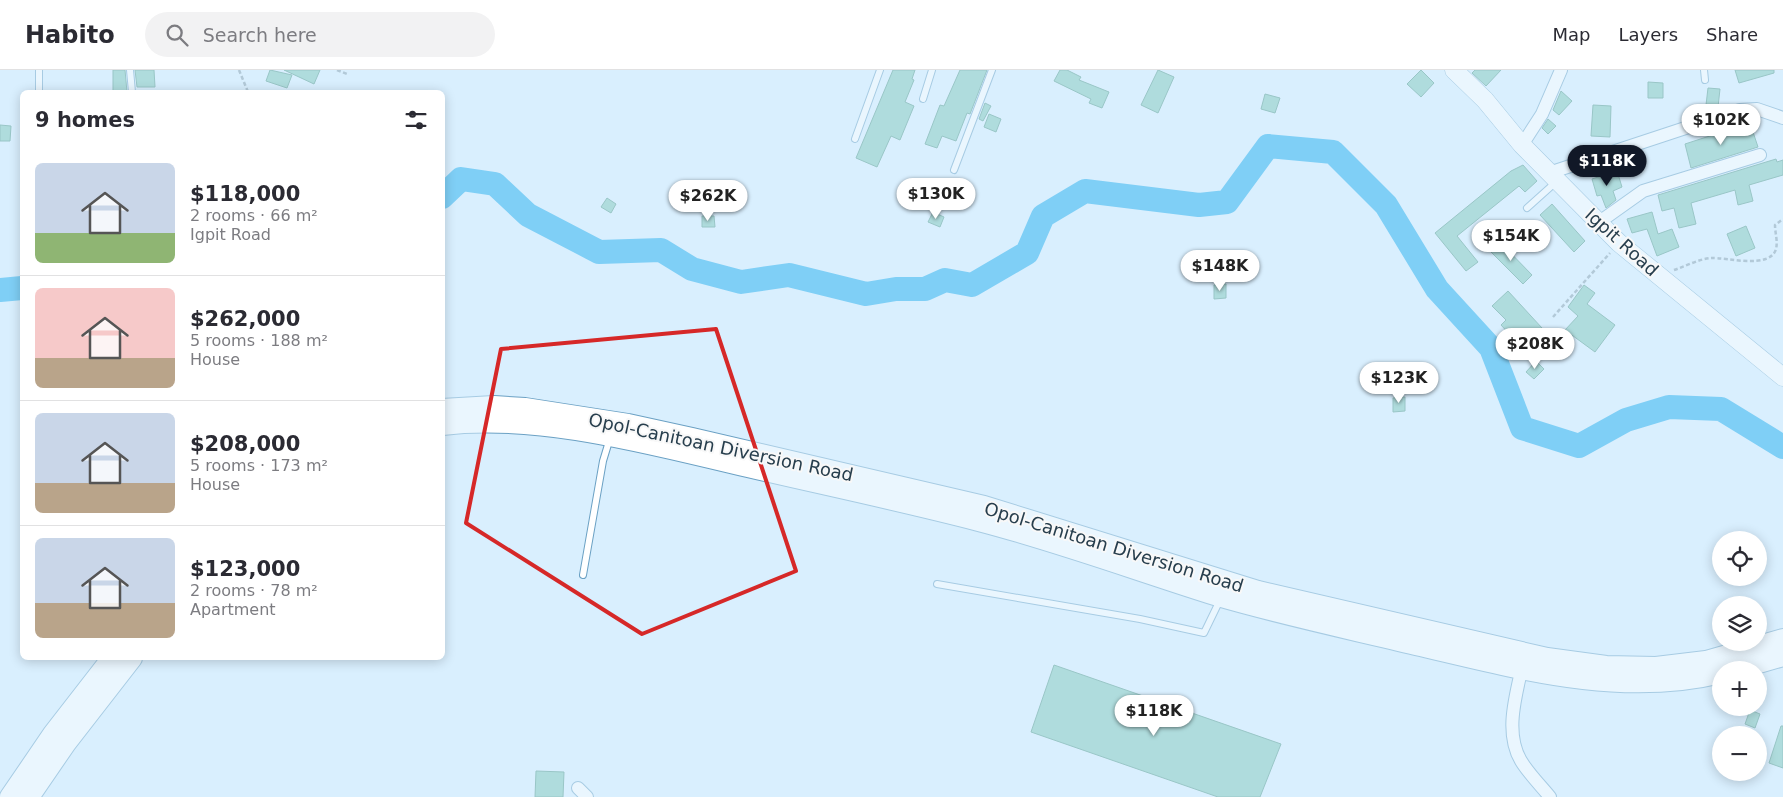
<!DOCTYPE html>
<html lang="en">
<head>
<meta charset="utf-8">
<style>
	:root { --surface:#fff; --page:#f2f2f3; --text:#2b2b33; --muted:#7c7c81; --line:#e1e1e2; --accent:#111827 }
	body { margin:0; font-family:"DejaVu Sans",sans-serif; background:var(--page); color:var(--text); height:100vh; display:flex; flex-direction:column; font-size:19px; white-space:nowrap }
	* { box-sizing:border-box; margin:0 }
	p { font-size:16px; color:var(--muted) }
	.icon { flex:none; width:28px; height:28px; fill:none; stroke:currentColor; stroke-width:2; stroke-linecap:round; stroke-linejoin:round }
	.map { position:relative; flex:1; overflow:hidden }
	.side { position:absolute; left:20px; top:20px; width:425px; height:570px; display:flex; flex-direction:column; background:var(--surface); border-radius:8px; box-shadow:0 2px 12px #0003 }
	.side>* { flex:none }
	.tools { position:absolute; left:1712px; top:461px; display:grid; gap:10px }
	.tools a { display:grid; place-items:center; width:55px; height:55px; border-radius:50%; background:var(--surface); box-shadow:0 2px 12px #0003; font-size:25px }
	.price { position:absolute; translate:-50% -42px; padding:0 11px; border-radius:18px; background:#fff; color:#222; font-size:16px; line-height:32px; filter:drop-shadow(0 1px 2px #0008) }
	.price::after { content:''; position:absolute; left:50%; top:30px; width:15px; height:11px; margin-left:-8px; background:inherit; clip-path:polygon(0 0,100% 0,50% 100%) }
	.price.active { background:var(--accent); color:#fff }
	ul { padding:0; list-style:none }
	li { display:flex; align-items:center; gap:15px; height:125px; padding:0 15px }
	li+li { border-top:1px solid var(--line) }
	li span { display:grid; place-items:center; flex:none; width:140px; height:100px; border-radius:8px; color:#555 }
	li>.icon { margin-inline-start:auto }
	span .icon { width:60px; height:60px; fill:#fffc; stroke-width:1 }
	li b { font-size:21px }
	h2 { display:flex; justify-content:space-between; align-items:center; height:60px; padding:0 15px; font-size:21px }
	header { display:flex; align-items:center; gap:30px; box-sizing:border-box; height:70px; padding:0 25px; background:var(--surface); border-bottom:1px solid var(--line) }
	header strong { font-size:24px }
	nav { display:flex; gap:28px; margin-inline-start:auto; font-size:18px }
	.search { width:350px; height:45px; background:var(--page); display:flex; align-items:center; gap:12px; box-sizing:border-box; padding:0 18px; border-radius:28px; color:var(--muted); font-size:19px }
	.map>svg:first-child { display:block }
</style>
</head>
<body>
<header>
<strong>Habito</strong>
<div class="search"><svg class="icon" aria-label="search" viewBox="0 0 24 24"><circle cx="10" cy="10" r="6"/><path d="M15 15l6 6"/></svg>Search here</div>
<nav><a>Map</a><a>Layers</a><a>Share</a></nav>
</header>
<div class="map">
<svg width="1783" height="727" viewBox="0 0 1783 727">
	<rect width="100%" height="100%" fill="#d9effe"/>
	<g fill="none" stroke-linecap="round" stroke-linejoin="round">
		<!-- river -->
		<path stroke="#12a8ed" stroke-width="24" d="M442 127 461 109 495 114 528 145 599 182 661 180 692 199 741 212 789 205 866 224 896 219H925L945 210 972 215 1027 183 1043 146 1085 121 1199 135 1227 132 1268 76 1333 82 1386 135 1437 219 1491 278 1522 358 1579 376 1626 350 1669 337 1721 339 1783 377
			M0 220 22 218"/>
	</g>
	<!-- building -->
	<path fill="#7dc6b5" stroke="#4c9585" d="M113 0H125L127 22H113Z
		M135 0H154L155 17H137Z
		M270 0 292 5 287 18 266 11Z
		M284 0H320L314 14Z
		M893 0H915L912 9 914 10 905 32 914 36 900 70 891 66 877 97 856 88Z
		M960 0H987L970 44 967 43 956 71 942 66 937 78 925 74 940 35 944 36Z
		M1060 0H1067L1081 7 1079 10 1109 22 1102 38 1089 33 1091 29 1054 11Z
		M1158 0 1174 7 1158 43 1141 35Z
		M1421 0 1434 13 1421 27 1407 14Z
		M1475 0H1501L1486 16 1472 3Z
		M1735 0H1774V3L1739 13Z
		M1648 12 1663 13V28H1648Z
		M1708 18 1720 19 1718 37 1706 35Z
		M1561 21 1572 31 1559 45 1553 40Z
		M1265 24 1280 28 1275 43 1261 39Z
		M985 33 991 36 983 51 979 49Z
		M1593 35 1611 36 1610 67 1591 66Z
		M989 44 1001 49 996 62 984 57Z
		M1548 49 1556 56 1548 64 1542 58Z
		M1750 53 1758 77 1691 98 1685 74Z
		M0 55 11 56 10 71H0Z
		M1776 89 1777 92 1783 90V105L1749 115 1753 131 1738 135 1735 120 1691 133 1696 154 1679 158 1674 138 1662 141 1658 125Z
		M1523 95 1537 111 1525 122 1519 116 1457 166 1478 192 1466 201 1435 163 1511 101Z
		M1617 101 1622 117 1613 121 1616 130 1606 138 1601 125 1597 126 1592 109Z
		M607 128 616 134 611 143 601 137Z
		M1552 134 1585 171 1574 182 1540 145Z
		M933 142 944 147 940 157 928 152Z
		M1652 142 1658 164 1672 159 1679 177 1657 186 1647 159 1632 163 1627 149Z
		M702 146H714L715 157H702Z
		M1746 156 1755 178 1736 186 1727 164Z
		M1499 171 1532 205 1523 214 1489 180Z
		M1226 214V228L1214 229V215Z
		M1584 215 1595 223 1587 234 1615 255 1595 282 1565 260 1578 246 1568 237Z
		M1508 221 1542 258 1513 286 1503 276 1512 267 1501 255 1506 250 1492 236Z
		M1536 291 1544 299 1534 309 1526 302Z
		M1405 327V341L1393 342V328Z
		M1054 595 1281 674 1260 727H1218L1031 662Z
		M1750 640 1760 644 1755 658 1745 654Z
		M1781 656H1783V698L1769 693Z
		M536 701 564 702 563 727H535Z"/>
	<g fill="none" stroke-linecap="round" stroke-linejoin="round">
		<!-- lane casing -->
		<g stroke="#6ba1c4" stroke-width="8">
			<path id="lane" d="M39 0V22
				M130 0 132 22
				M1704 0 1705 10
				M923 29 932 0
				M855 69 880 0
				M954 100 992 0
				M1527 138 1556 112
				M583 505 603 391 610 368
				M937 514 1140 549 1204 563 1220 530"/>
		</g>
		<!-- street casing -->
		<g stroke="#6ba1c4" stroke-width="14">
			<path id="street" d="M1522 75 1542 44 1561 0
				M1549 103 1740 40 1757 39 1783 48
				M1598 153 1643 121 1760 85
				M1523 593C1516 625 1503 665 1523 694 1531 706 1541 716 1550 727
				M578 718 587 727"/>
		</g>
		<!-- secondary casing -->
		<g stroke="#6ba1c4" stroke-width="19">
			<path id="secondary" d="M1454 0 1485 30 1522 75 1619 173 1783 307"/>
		</g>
		<!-- primary casing -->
		<g stroke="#6ba1c4" stroke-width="22">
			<path id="primary" d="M442 339 494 336 525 338 628 354 692 368 984 436 1258 521 1547 588 1606 596 1656 597 1706 591 1783 569
				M442 355C540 343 653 375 748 397 825 415 902 431 979 451 1060 472 1138 501 1218 526 1283 545 1350 559 1416 575 1516 598 1619 628 1721 603
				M1735 600 1783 586
				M10 727 53 664 112 588
				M29 727 66 673 132 588"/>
		</g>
		<!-- path -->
		<path stroke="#849baa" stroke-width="2.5" stroke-dasharray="4 2.5" stroke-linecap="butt" d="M239 0 248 22
			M337 0 347 4
			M1674 200C1686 196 1699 189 1711 188 1725 187 1770 200 1776 179 1778 171 1775 163 1775 155L1783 149
			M1553 247 1610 183"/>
		<!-- lane -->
		<use href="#lane" stroke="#fff" stroke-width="6"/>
		<!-- street -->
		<use href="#street" stroke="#fff" stroke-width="12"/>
		<!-- secondary -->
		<use href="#secondary" stroke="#fff" stroke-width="18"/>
		<!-- primary -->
		<use href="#primary" stroke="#fff" stroke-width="20"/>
	</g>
	<!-- marked area -->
	<path d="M0 0H1783V727H0ZM716 259 796 501 642 564 466 453 501 279Z" fill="#d9effe" fill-opacity=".55" fill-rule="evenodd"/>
	<path fill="none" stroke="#d62828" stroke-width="4" stroke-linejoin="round" d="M716 259 796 501 642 564 466 453 501 279Z"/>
	<g text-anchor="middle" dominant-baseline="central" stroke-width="4" stroke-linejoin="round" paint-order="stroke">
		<!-- street labels -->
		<g font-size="18" fill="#273e4d" stroke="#f8f8f8">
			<text transform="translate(1622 172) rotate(42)">Igpit Road</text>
			<text transform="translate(721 377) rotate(12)">Opol-Canitoan Diversion Road</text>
			<text transform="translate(1114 477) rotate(17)">Opol-Canitoan Diversion Road</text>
		</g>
	</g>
</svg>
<div class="tools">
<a><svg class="icon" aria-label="locate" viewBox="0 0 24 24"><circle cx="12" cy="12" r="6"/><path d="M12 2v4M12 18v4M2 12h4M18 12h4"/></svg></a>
<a><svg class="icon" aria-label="layers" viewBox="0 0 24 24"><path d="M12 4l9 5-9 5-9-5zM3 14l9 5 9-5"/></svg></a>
<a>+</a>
<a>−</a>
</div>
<b class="price" style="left:1721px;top:76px">$102K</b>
<b class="price active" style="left:1607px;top:117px">$118K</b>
<b class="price" style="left:936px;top:150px">$130K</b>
<b class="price" style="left:708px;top:152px">$262K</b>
<b class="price" style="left:1511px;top:192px">$154K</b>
<b class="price" style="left:1220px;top:222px">$148K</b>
<b class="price" style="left:1535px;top:300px">$208K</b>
<b class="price" style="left:1399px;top:334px">$123K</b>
<b class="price" style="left:1154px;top:667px">$118K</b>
<section class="side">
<h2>9 homes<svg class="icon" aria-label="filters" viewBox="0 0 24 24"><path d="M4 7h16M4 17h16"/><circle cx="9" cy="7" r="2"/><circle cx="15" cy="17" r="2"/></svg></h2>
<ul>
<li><span style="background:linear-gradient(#c9d6e8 70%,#8fb573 0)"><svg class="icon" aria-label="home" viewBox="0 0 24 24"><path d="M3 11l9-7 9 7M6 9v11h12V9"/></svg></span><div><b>$118,000</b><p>2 rooms · 66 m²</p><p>Igpit Road</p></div></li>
<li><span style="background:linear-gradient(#f6c9c9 70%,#b9a48a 0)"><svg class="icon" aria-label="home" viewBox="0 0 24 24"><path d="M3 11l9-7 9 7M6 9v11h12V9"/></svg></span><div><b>$262,000</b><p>5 rooms · 188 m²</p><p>House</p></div></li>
<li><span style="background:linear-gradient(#c9d6e8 70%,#b9a48a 0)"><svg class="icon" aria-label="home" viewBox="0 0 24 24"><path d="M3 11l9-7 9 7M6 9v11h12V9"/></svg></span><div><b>$208,000</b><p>5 rooms · 173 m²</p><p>House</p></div></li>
<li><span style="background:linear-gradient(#c9d6e8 65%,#b9a48a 0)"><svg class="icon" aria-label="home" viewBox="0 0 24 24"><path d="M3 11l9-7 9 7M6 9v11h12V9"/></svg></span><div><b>$123,000</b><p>2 rooms · 78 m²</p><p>Apartment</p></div></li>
</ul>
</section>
</div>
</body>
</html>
